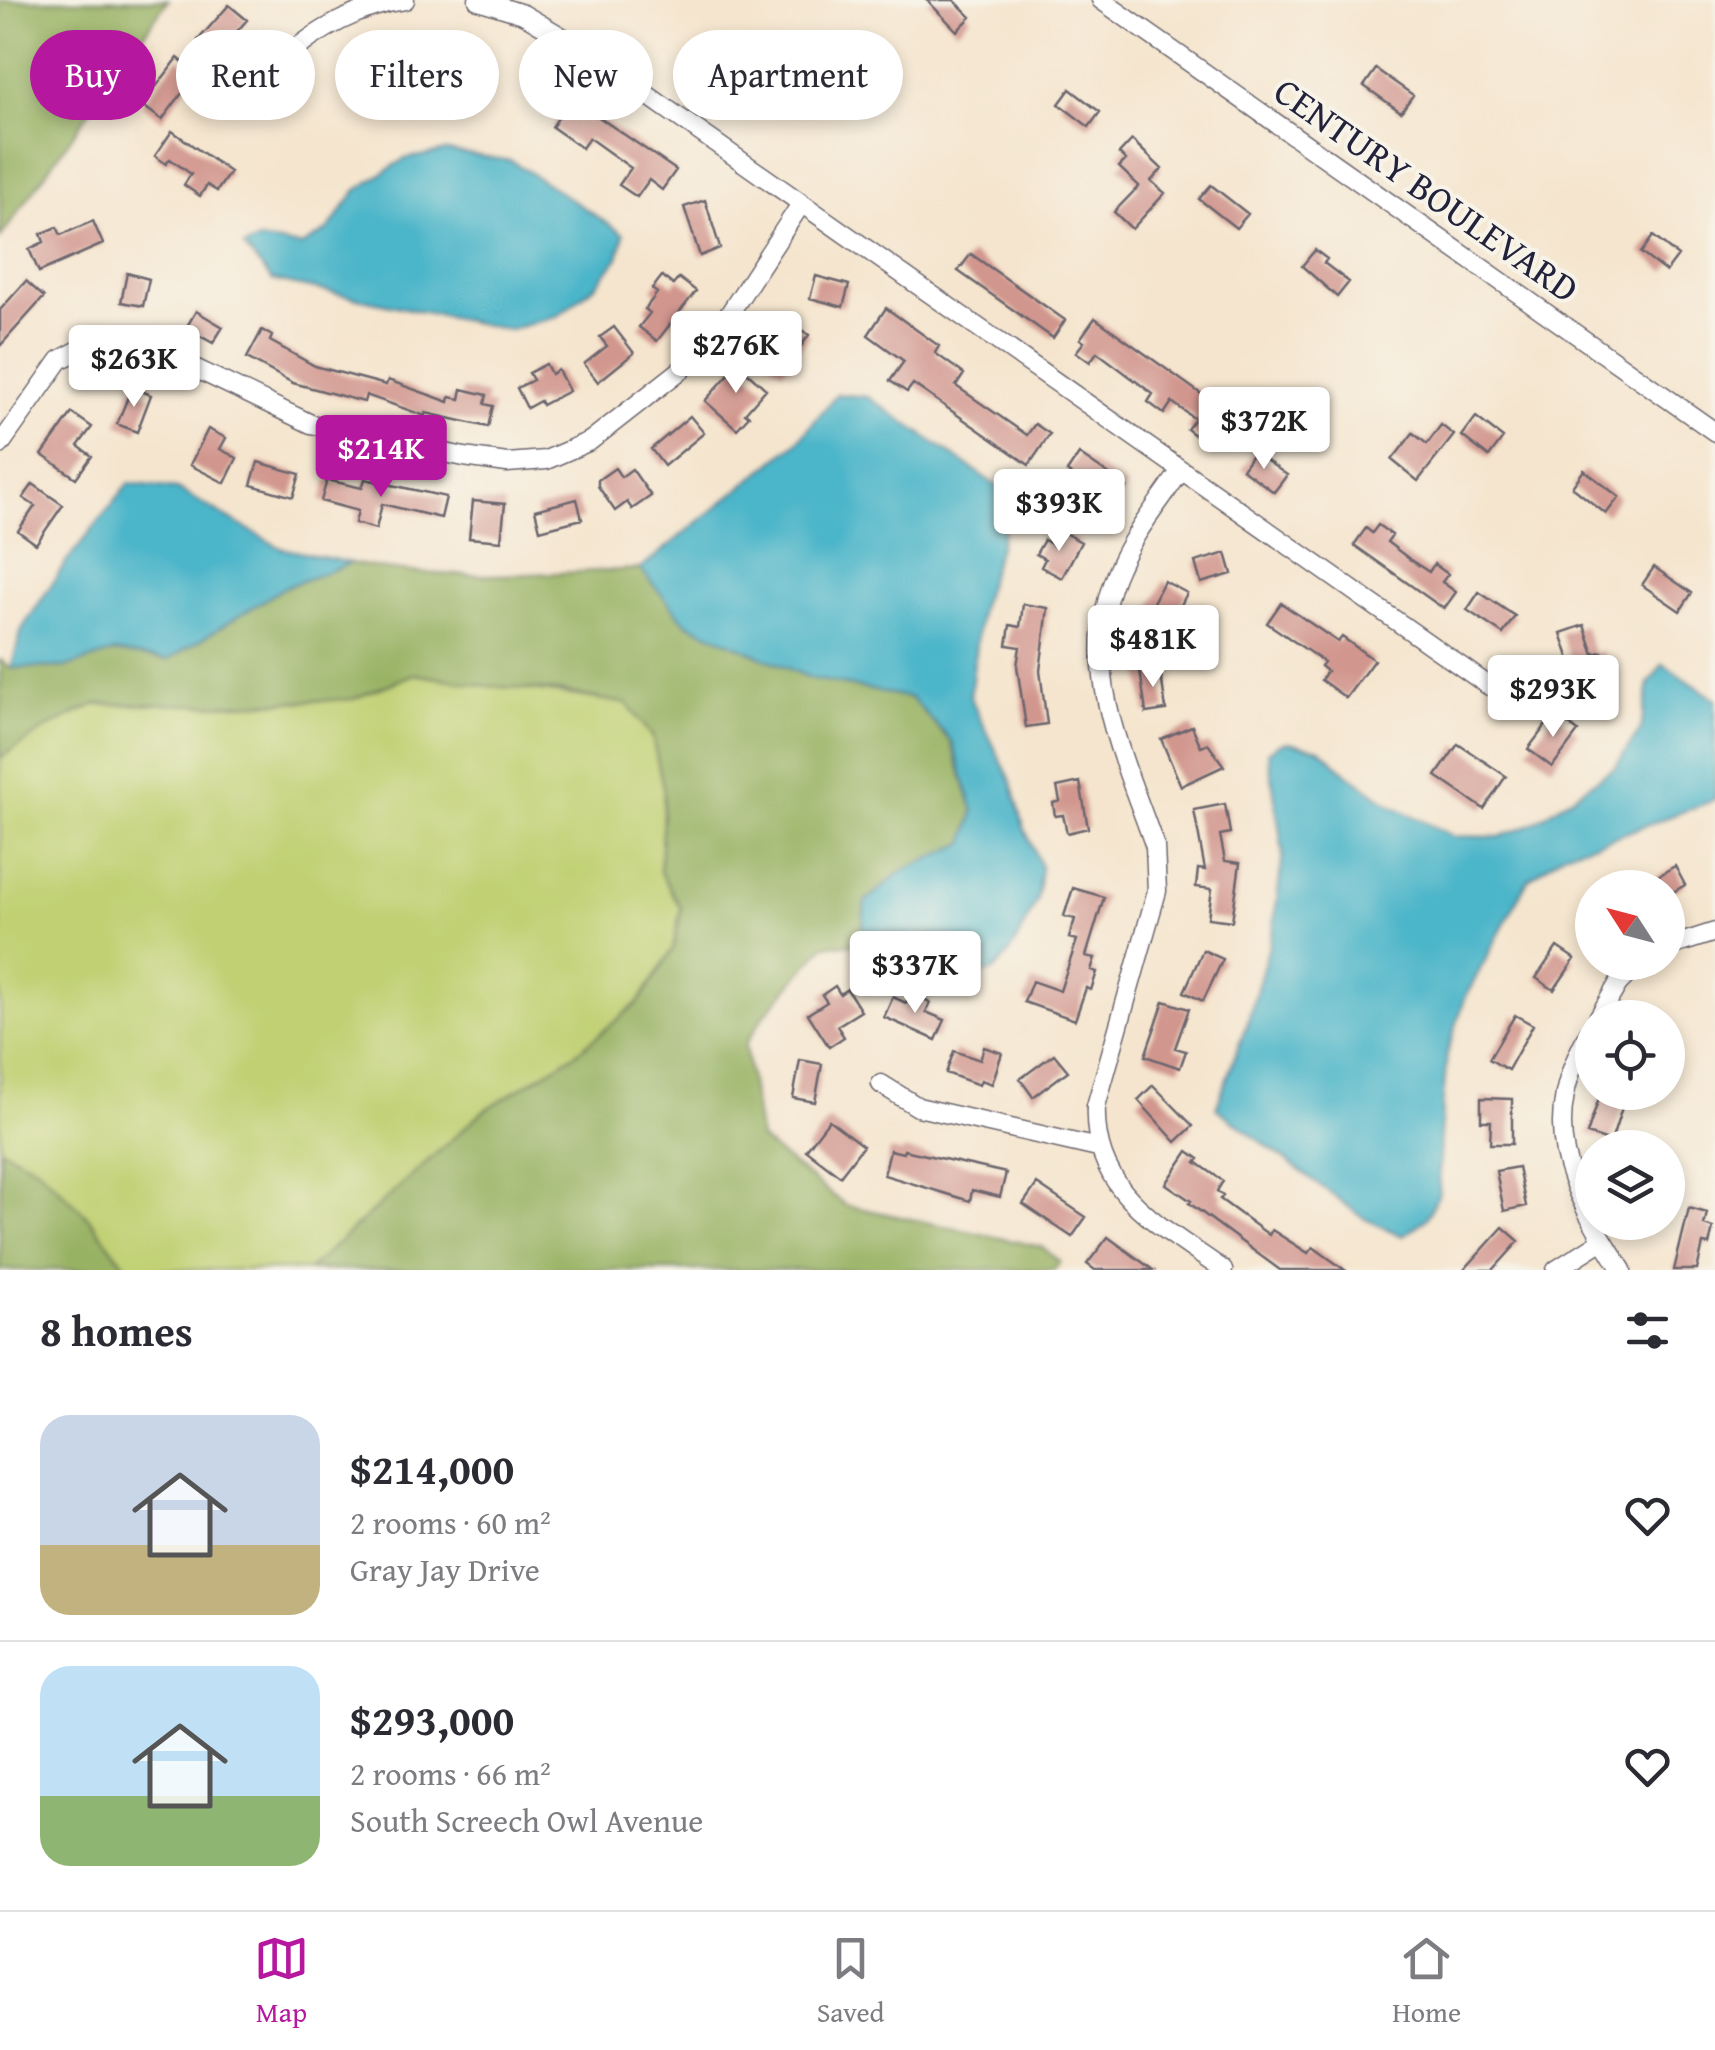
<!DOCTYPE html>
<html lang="en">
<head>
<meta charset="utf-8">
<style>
	:root { --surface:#fff; --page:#f2f2f3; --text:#2b2b33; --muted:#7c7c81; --line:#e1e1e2; --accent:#b5179e }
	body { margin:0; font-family:"Gentium Book Plus",serif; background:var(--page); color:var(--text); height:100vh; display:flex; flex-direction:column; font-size:38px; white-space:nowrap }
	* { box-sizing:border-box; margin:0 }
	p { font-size:32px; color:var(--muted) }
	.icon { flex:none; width:55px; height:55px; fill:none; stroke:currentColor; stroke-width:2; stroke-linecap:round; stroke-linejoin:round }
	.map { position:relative; height:1270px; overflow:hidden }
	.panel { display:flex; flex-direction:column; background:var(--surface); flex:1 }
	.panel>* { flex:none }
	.guide { position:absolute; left:30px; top:30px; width:1000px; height:90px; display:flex; gap:20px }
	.needle { width:65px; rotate:306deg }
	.controls { position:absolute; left:1575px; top:870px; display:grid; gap:20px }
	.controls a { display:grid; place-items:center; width:110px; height:110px; border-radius:50%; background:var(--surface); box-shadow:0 5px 15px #0003; font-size:50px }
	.price { position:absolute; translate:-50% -85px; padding:0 22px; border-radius:10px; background:#fff; color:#222; font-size:32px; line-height:65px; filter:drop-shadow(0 2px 5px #0008) }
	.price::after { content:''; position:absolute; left:50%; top:60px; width:30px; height:22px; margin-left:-15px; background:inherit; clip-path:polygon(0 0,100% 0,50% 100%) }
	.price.active { background:var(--accent); color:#fff }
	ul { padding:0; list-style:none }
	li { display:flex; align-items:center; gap:30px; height:250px; padding:0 40px }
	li+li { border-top:2px solid var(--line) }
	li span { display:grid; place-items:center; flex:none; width:280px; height:200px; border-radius:30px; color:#555 }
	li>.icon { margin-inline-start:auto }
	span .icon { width:120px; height:120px; fill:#fffc; stroke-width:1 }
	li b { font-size:42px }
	h2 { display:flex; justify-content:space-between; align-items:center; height:120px; padding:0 40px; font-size:42px }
	.chip { padding:0 35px; border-radius:45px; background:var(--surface); box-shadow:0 5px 15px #0003; font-size:35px; line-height:90px }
	.chip.active { background:var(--accent); color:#fff }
	.tab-bar { display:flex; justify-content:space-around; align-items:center; height:140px; border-top:2px solid var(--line); background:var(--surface); font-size:28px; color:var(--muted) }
	.tab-bar a { display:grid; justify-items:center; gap:5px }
	.tab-bar .active { color:var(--accent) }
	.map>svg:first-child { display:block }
</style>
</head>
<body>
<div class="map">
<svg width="1715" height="1270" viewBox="0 0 1715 1270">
	<rect width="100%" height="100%" fill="#f7f3e8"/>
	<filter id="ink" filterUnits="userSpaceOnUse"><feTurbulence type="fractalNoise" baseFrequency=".01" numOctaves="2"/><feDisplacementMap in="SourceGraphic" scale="20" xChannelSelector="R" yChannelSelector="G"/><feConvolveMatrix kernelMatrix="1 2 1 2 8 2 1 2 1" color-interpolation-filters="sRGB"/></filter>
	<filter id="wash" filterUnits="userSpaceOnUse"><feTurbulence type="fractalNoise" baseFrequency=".0048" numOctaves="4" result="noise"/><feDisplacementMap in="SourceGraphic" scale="40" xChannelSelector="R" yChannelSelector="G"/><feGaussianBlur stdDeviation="2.25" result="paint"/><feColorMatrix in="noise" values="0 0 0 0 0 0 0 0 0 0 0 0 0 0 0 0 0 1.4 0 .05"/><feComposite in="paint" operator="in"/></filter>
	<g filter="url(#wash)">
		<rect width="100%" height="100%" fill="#f5e5ce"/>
		<!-- green -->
		<path fill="#c0d072" stroke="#717956" stroke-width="2.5" d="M414 674C485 686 557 691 628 704L652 736 664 792 660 871 681 908 673 949 639 1002 575 1054 482 1112 308 1270H129L89 1218 39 1169 0 1148V758L50 726 96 704 211 705 353 699Z"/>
		<!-- forest -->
		<path fill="#98b264" stroke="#5d6a50" stroke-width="2.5" d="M0 0H168L0 238Z
			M351 563C446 583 545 573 640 569L686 623 810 678 911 698 951 742 974 811 965 844 902 871 866 901 861 944 825 945 763 1017 745 1045 760 1139 845 1205 1042 1247 1060 1262 1054 1270H308L482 1112 575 1054 639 1002 673 949 681 908 660 872 664 792 652 736 627 704 559 691 487 686 414 674 353 699 210 705 96 704 50 726 0 758V660L11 668 67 667 115 652 168 660 285 587Z
			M0 1148 39 1169 89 1218 129 1270H0Z"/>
		<!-- water -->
		<path fill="#4bb5c9" stroke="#366c82" stroke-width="2.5" d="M447 151 512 161 624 234 618 258 597 284 558 316 509 330 272 280 244 247 259 240 302 246 328 230 356 191 404 159Z
			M837 394 868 397 1000 488 1008 517 980 609 970 697 1012 783 1024 827 1041 867 1037 901 1011 951 994 971 973 975 881 960 861 944 865 902 902 871 965 843 974 811 952 742 911 698 810 678 686 623 640 569 797 442Z
			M129 483 177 489 281 548 351 563 285 587 168 660 115 652 67 667 11 668 22 629 67 561Z
			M1663 664 1715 699V800L1606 840 1565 852 1528 880 1465 998 1447 1054 1440 1136 1439 1193 1426 1219 1403 1236 1365 1219 1216 1108 1249 1017 1273 931 1283 853 1268 752 1279 744 1288 742 1320 749 1348 774 1391 805 1453 836 1499 837 1534 823 1616 766 1641 729 1649 683Z"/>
		<g id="blocks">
			<!-- building -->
			<path fill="#d1968e" d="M927 0H954L971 17 957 31Z
				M229 5 247 20 216 55 198 40Z
				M446 42 480 50 475 72 464 69 461 82 427 74 435 43 444 46Z
				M391 56 400 76 360 93 351 73Z
				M704 57 743 86 730 103 691 74Z
				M178 58 197 73 162 120 142 105Z
				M1376 69 1413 95 1401 112 1364 86Z
				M1070 89 1100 112 1089 127 1059 104Z
				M571 98 676 170 662 190 649 180 637 197 619 185 631 168 589 138 582 148 552 127Z
				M172 131 230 172 217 191 207 185 200 196 184 185 191 174 170 159 166 164 155 156Z
				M1132 140 1162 169 1151 181 1165 193 1132 229 1114 212 1139 186 1119 167 1126 160 1119 154Z
				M1211 185 1248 214 1236 228 1199 199Z
				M705 200 720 248 700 256 684 207Z
				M93 221 103 244 39 272 29 249 44 242 41 234 57 227 61 235Z
				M1653 236 1678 256 1666 272 1641 253Z
				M1315 250 1327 259 1324 263 1349 282 1337 297 1302 266Z
				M971 254 1065 320 1053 338 958 271Z
				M127 273 149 279 143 306 121 302Z
				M662 276 673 285 679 278 696 291 657 341 639 327 650 313 645 309 657 293 652 289Z
				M816 276 849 285 843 307 810 298Z
				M26 281 44 297 0 346V310Z
				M886 308 939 346 935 353 964 374 956 386 1027 435 1035 424 1050 434 1029 465 913 384 907 392 890 381 904 361 868 335Z
				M196 311 223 327 213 343 186 328Z
				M786 318 809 335 783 371 750 348 762 332 772 339Z
				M1095 318 1243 424 1228 445 1208 430 1201 440 1187 429 1195 419 1172 402 1164 414 1148 402 1153 394 1097 352 1090 362 1076 352 1084 342 1080 339Z
				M614 327 634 353 598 382 584 364 607 346 600 337Z
				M262 330 272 336 270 341 315 366 386 385 388 380 449 402 450 397 460 399 462 389 487 395 485 404 493 406 488 427 426 413 425 416 366 395 364 402 293 383 247 358Z
				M546 364 551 374 558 370 569 391 542 405 540 401 527 408 517 388 533 380 529 373Z
				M738 364 766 389 745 413 749 416 737 429 705 401Z
				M132 387 151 395 137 432 117 424Z
				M72 413 92 427 78 446 92 456 76 478 42 455Z
				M690 416 704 433 664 466 651 449Z
				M1476 417 1503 438 1489 457 1462 436Z
				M1441 425 1454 435 1418 481 1392 460 1413 433 1427 444Z
				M208 429 226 438 220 449 237 458 225 483 190 465Z
				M1254 452 1287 475 1274 492 1242 469Z
				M1079 454 1127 487 1114 505 1067 472Z
				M258 462 300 474 293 497 251 485Z
				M615 468 621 477 632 469 651 496 632 509 627 502 615 511 598 486V480Z
				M1584 470 1619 497 1606 514 1572 487Z
				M365 479 446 497 441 518 382 504 376 529 355 523 358 511 321 501 327 480 362 488Z
				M33 484 63 505 36 544 18 531 35 506 23 498Z
				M577 499 582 519 540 530 535 510Z
				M473 501 505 504 501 541 469 538Z
				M1378 525 1392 535 1387 542 1412 561 1429 572 1434 564 1448 574 1442 582 1456 592 1444 609 1354 545 1366 528 1372 533Z
				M1061 531 1081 542 1062 578 1041 567 1045 559 1036 554 1044 540 1053 545Z
				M1226 553 1232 574 1201 583 1195 562Z
				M1654 567 1692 593 1680 611 1642 585Z
				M1164 581 1187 593 1176 615 1183 618 1171 641 1141 626Z
				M1479 592 1515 616 1503 634 1467 610Z
				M1281 603 1338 642 1342 637 1374 660 1346 698 1321 680 1327 671 1321 666 1324 662 1267 623Z
				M1023 604 1048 608 1040 671 1047 724 1026 727 1017 666 1020 647 1007 645 1010 625 1020 627Z
				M1584 625 1594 654 1602 652 1608 670 1600 673 1603 682 1580 690 1561 633Z
				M1160 667 1166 710 1146 713 1140 670Z
				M1555 713 1578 732 1552 767 1528 749Z
				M1192 726 1201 747 1208 744 1224 766 1181 786 1161 739Z
				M1458 744 1506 776 1484 809 1436 776Z
				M1080 782 1088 828 1067 833 1063 815 1055 816 1053 803 1060 801 1057 787Z
				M1225 804 1230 833 1220 835 1225 861 1240 863 1232 921 1208 918 1212 889 1196 887 1198 869 1205 870 1194 810Z
				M1675 866 1685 885 1668 895V888H1637Z
				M1073 888 1104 897 1086 956 1095 958 1091 970 1097 972 1091 990 1086 988 1075 1020 1024 1002 1032 981 1060 991 1077 940 1069 938 1075 919 1064 916Z
				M1557 947 1575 959 1554 990 1536 978Z
				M1203 950 1223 959 1203 1001 1184 992Z
				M835 986 840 994 847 989 861 1011 837 1026 844 1037 829 1047 808 1014 827 1002 822 995Z
				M910 993 930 1002 926 1012 945 1020 936 1040 884 1017 893 997 906 1003Z
				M1164 1001 1189 1009 1175 1048 1186 1051 1180 1068 1145 1056Z
				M1515 1015 1533 1025 1508 1070 1489 1059Z
				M984 1047 1002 1053 992 1084 981 1080 979 1085 946 1073 954 1051 980 1060Z
				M1054 1054 1068 1071 1033 1097 1020 1079Z
				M800 1060 822 1064 815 1102 793 1098Z
				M1153 1085 1193 1126 1176 1142 1138 1100Z
				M1601 1092H1627L1611 1142 1587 1134Z
				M1481 1098 1512 1099V1144H1490L1491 1121H1481Z
				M829 1120 863 1146 840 1176 806 1150Z
				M890 1150 903 1153 904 1150 1006 1173 1000 1197 972 1190 970 1201 884 1175Z
				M1188 1151 1199 1159 1196 1162 1223 1181 1217 1191 1223 1196 1220 1199 1269 1235 1272 1230 1308 1253 1313 1247 1345 1270H1280L1189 1203 1191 1201 1166 1184Z
				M1518 1167 1526 1206 1504 1211 1496 1171Z
				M1037 1184 1086 1217 1072 1237 1023 1204Z
				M1689 1208 1707 1213 1704 1225 1713 1228 1709 1245 1703 1244 1697 1270H1674Z
				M1503 1227 1519 1241 1493 1270H1464Z
				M1108 1237 1153 1270H1095L1087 1264Z"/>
		</g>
	</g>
	<g filter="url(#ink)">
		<use href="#blocks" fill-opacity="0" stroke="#6c666e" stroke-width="2.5"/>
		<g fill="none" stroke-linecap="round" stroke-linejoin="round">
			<!-- minor casing -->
			<g stroke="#6c666e" stroke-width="21">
				<path id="minor" d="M478 0 523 14 576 45 1489 686
					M1101 0 1715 432
					M250 101C261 87 272 70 285 58 316 30 363 5 405 0
					M0 445 60 360 92 343 124 340 155 349 311 424 464 457 507 463 546 460 590 441 691 362 722 325 801 204
					M1181 470C1160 502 1134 532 1119 567 1075 663 1123 755 1155 847L1157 891 1096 1106C1092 1194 1161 1225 1223 1270
					M1668 947 1715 932
					M1598 1018 1618 984 1639 962
					M1592 1027C1535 1125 1567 1184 1622 1270
					M881 1084 918 1107 1098 1148
					M1556 1270 1603 1240"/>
			</g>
			<!-- minor -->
			<use href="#minor" stroke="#fff" stroke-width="18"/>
		</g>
	</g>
	<g text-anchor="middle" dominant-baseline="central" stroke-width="8" stroke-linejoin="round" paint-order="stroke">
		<!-- street labels -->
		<g font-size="38" fill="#22223b" stroke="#f7f3e8">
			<text transform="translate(1427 189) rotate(35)">CENTURY BOULEVARD</text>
		</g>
	</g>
</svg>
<div class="controls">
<a><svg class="needle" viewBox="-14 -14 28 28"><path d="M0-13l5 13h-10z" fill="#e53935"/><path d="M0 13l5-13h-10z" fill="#7c7c81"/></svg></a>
<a><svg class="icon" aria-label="locate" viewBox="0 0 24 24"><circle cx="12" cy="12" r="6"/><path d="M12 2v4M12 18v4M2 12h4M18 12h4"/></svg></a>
<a><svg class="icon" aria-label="layers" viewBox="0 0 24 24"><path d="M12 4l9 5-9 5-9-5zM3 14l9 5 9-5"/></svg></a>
</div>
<b class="price" style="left:736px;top:396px">$276K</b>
<b class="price" style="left:134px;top:410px">$263K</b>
<b class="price" style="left:1264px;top:472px">$372K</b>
<b class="price active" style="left:381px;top:500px">$214K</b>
<b class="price" style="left:1059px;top:554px">$393K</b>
<b class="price" style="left:1153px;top:690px">$481K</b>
<b class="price" style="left:1553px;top:740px">$293K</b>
<b class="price" style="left:915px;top:1016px">$337K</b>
<div class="guide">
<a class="chip active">Buy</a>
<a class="chip">Rent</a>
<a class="chip">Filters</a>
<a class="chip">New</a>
<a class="chip">Apartment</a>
</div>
</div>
<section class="panel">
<h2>8 homes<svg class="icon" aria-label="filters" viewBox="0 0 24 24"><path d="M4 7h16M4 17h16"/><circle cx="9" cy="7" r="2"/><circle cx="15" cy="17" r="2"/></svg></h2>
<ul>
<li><span style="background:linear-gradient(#c9d6e8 65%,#c2b280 0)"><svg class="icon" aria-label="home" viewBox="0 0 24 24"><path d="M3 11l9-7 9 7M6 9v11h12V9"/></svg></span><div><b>$214,000</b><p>2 rooms · 60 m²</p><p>Gray Jay Drive</p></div><svg class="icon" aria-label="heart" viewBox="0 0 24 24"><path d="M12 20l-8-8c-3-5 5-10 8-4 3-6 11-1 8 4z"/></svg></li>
<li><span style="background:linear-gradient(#bfe0f5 65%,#8fb573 0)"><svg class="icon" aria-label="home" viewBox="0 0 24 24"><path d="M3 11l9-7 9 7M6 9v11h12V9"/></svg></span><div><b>$293,000</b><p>2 rooms · 66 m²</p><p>South Screech Owl Avenue</p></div><svg class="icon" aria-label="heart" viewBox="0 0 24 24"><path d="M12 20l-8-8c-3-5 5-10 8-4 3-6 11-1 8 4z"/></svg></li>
</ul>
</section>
<nav class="tab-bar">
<a class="active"><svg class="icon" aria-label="map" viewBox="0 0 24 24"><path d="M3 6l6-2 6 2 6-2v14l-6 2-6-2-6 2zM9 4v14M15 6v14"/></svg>Map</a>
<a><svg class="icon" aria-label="saved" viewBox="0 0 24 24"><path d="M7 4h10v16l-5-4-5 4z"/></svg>Saved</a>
<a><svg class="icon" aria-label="home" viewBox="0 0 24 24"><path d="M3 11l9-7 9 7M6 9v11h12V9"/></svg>Home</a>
</nav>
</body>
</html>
